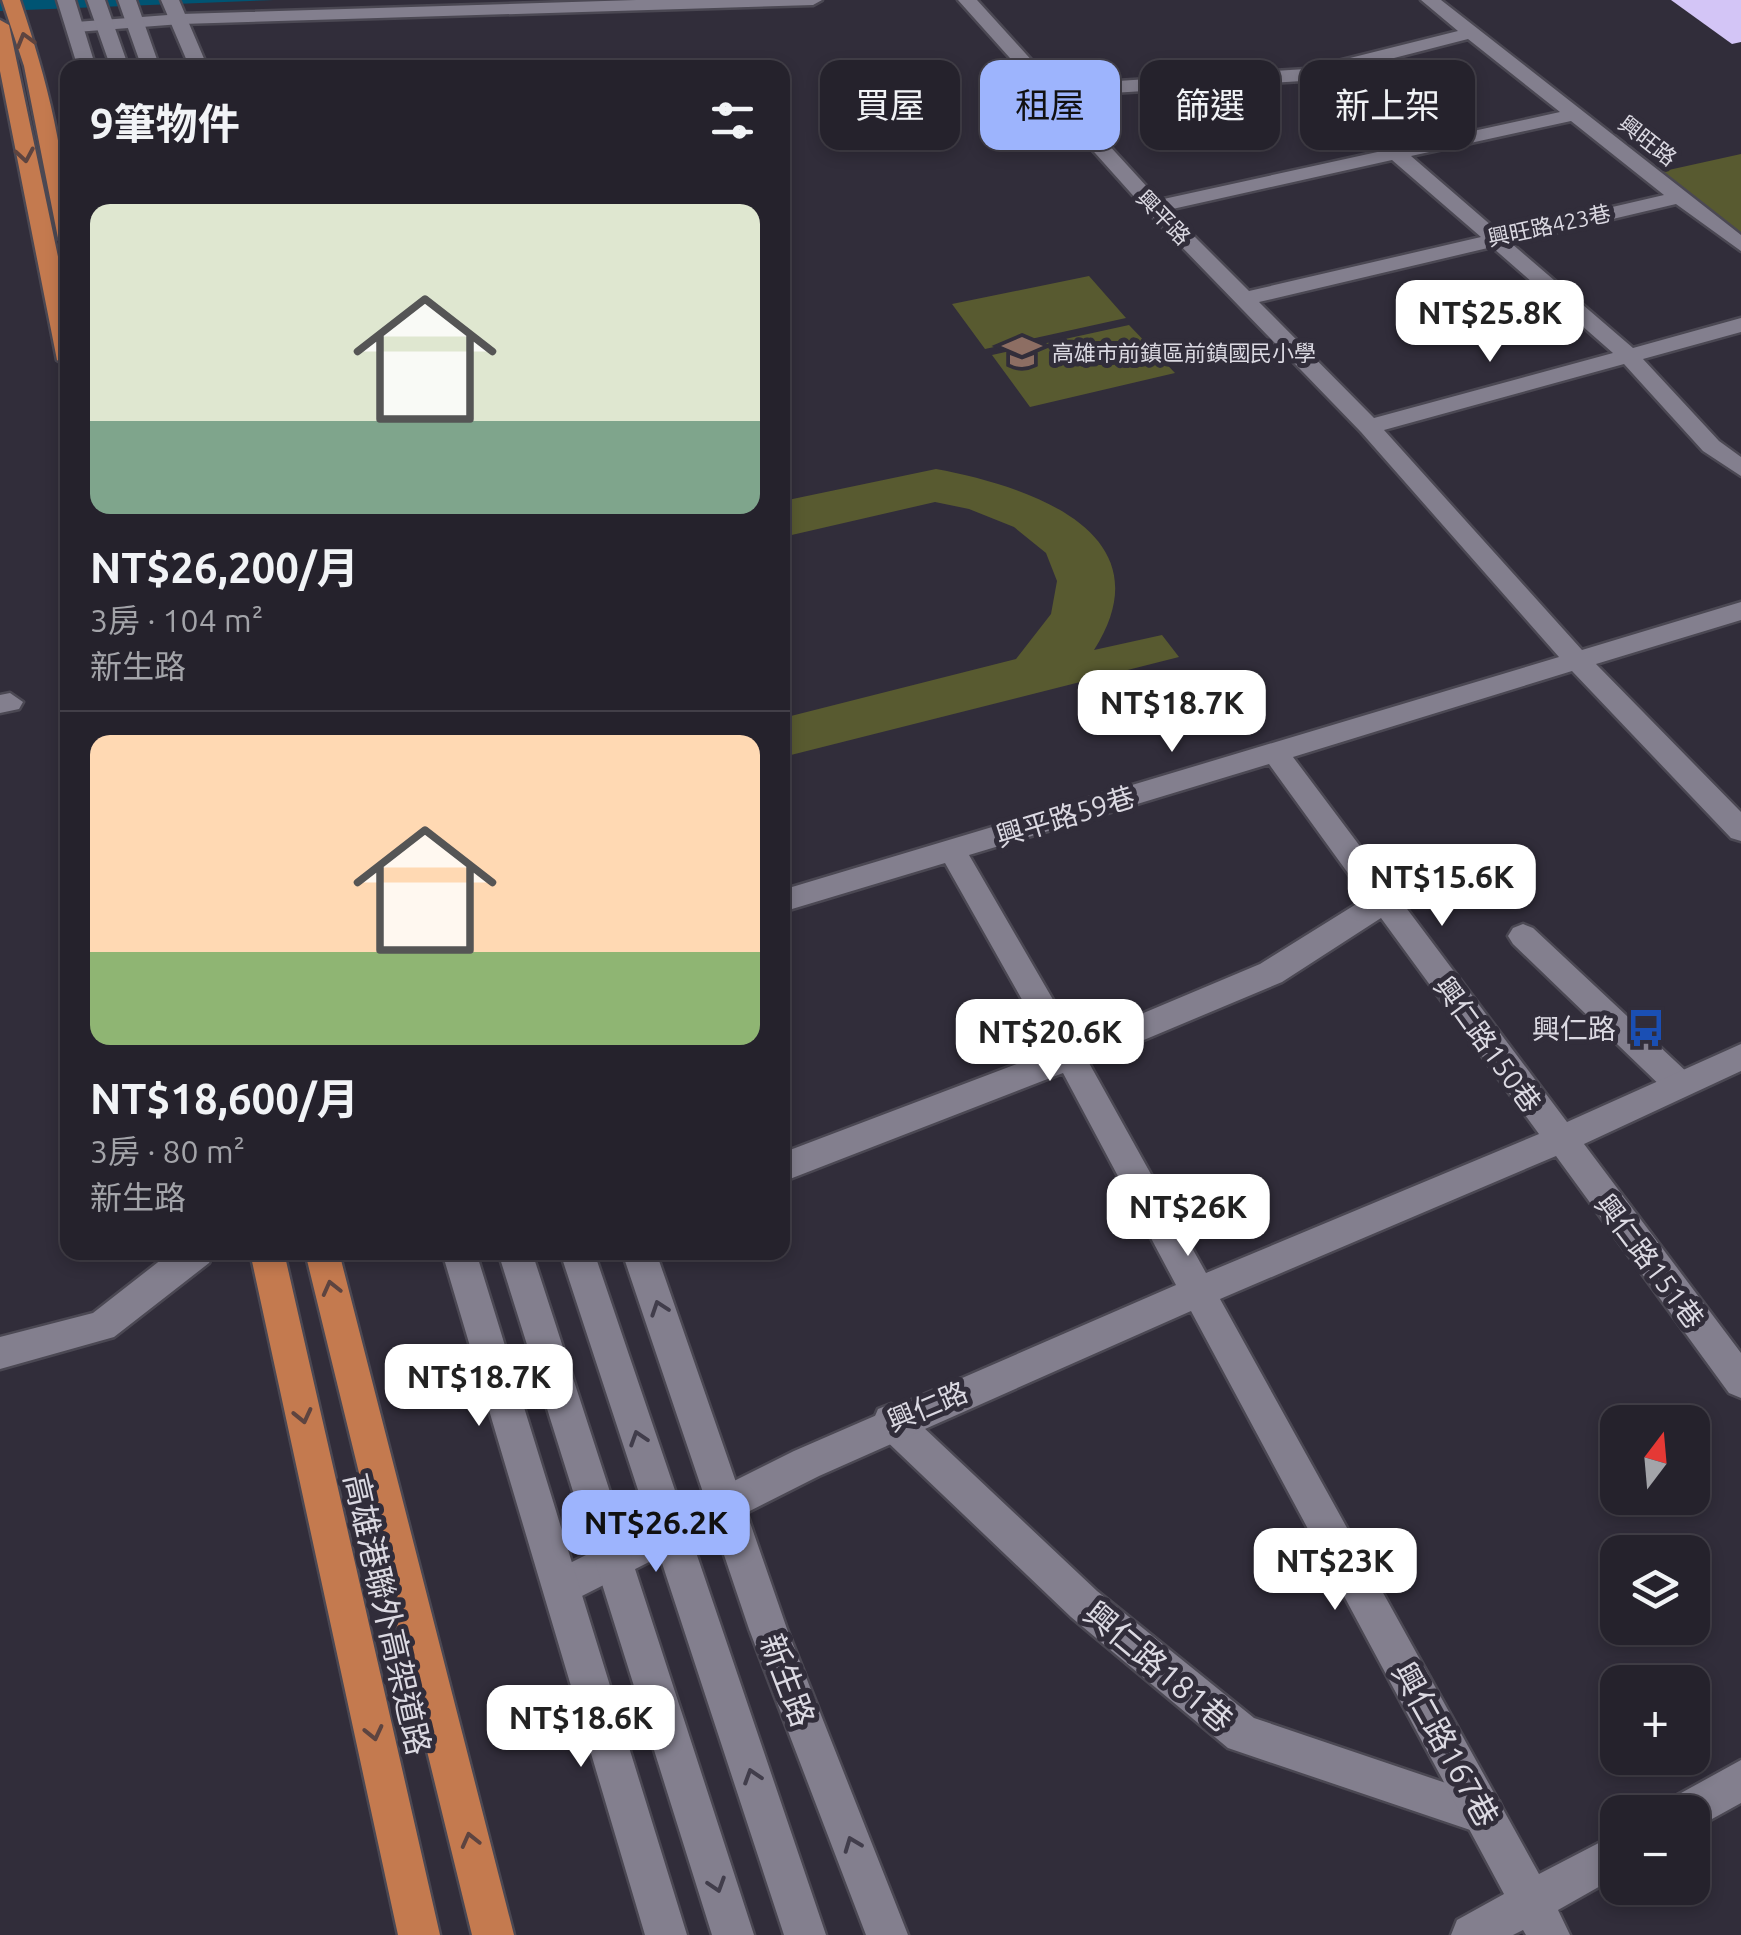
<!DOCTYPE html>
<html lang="zh-TW">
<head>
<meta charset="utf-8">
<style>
	:root { --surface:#25222c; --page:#312f38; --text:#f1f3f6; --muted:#a3a4a9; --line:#423f48; --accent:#9db4fd }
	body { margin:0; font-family:Ubuntu,"Noto Sans TC",sans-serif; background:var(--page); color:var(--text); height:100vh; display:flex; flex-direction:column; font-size:38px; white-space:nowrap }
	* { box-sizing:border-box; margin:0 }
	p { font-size:32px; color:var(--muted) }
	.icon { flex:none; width:55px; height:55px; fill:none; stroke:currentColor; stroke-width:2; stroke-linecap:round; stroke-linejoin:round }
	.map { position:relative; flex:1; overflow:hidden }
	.details { position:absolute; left:60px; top:60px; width:730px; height:1200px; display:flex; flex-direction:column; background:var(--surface); border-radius:20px; box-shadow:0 5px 15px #0003,0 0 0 2px var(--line) }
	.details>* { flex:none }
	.hud { position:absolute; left:820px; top:60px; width:770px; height:90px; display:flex; gap:20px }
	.needle { width:65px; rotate:16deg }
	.buttons { position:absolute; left:1600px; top:1405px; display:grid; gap:20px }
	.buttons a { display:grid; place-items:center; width:110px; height:110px; border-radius:20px; background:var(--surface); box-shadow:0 5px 15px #0003,0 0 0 2px var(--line); font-size:50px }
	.price { position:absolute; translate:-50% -85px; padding:0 22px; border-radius:20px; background:#fff; color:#222; font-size:32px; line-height:65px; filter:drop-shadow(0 2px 5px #0008) }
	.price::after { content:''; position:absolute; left:50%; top:60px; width:30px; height:22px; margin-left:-15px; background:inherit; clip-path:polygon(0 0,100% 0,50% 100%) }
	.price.on { background:var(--accent); color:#111 }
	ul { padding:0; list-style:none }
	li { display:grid; align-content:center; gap:20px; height:530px; padding:0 30px }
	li+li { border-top:2px solid var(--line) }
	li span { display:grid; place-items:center; height:310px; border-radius:20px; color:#555 }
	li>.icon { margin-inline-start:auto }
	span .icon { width:180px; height:180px; fill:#fffc; stroke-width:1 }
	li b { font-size:42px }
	h2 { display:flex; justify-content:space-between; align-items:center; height:120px; padding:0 30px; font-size:42px }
	.tag { padding:0 35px; border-radius:20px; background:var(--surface); box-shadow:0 5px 15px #0003,0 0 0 2px var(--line); font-size:35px; line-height:90px }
	.tag.on { background:var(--accent); color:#111 }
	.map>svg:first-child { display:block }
</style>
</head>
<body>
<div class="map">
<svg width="1741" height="1935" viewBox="0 0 1741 1935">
	<rect width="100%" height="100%" fill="#312d3a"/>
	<!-- green -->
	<path fill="#585a30" d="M1741 154V237L1655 173Z
		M1089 276 1126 318 985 349 952 304Z
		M1129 325 1175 373 1030 407 992 355Z
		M936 469C1028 486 1169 532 1094 650L1162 635 1179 657 783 757V718L1016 659 1051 614 1057 581 1046 553 1014 527 969 509 935 502 783 537V501Z"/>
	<!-- water -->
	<path fill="#005473" d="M0 0H274L0 11Z"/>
	<!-- building -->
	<path fill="#d3c5f6" d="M1671 0H1741V42L1732 44Z"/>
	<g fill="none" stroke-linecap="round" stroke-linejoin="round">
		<!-- service casing -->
		<g stroke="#4b4853" stroke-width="5">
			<path id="service" d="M10 693 23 702 19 709 0 713V695Z
				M1523 924 1533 928 1690 1075 1695 1084 1690 1093 1679 1097 1668 1093 1513 944 1508 936 1513 928Z
				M171 1252H214L209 1263 114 1337 0 1369V1337L93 1313Z
				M891 1404 904 1409 1097 1591 1254 1718 1499 1801 1505 1815 1499 1829 1485 1835 1228 1748 1071 1617 878 1433 873 1421 878 1409Z"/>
		</g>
		<!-- minor casing -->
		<g stroke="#4b4853" stroke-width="5">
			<path id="minor" d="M636 0H822L813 5 181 24 76 32 67 27 76 22 181 14Z
				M958 0H977L1054 85 1306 69 1458 31 1421 0H1441L1741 235V251L1676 204 1511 243 1633 348 1741 318V332L1643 359 1719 441 1741 457V476L1703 451 1624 364 1384 430 1582 650 1741 602V620L1596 664 1741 812V841L1731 838 1572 671 1293 757 1567 1122 1741 1044V1071L1584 1144 1741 1353V1398L1729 1393 1556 1156 1220 1299 1539 1874 1618 1833V1876L1558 1910 1570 1935H1526L1523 1930 1513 1935H1451L1457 1920 1504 1894 1191 1311 819 1476 576 1599 563 1605 550 1599 544 1586 550 1573 794 1451 1176 1285 1063 1073 782 1182V1153L1051 1051 945 863 782 912V890L1559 657 1361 432 1147 211ZM1468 39 1560 112 1400 147 1320 77ZM1302 81 1382 151 1159 200 1064 96ZM1571 121 1664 195 1500 233 1411 156ZM1392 160 1481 237 1249 291 1168 210ZM1492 247 1613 353 1374 418 1259 302ZM1269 764 1366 898 1260 964 1077 1041 969 855ZM1381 918 1539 1134 1206 1273 1089 1063 1282 982Z
				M1741 1760V1803L1692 1830V1812H1666L1672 1798Z"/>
		</g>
		<!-- tertiary casing -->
		<g stroke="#4b4853" stroke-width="5">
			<path id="tertiary" d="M57 0H75L96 68H78Z
				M87 0H105L129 68H111Z
				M118 0H136L160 68H142Z
				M161 0H179L208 68H190Z
				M442 1252H476L687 1935H645Z
				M498 1252H532L754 1935H712Z
				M560 1252H594L826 1935H784Z
				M622 1252H656L787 1629 908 1935H866L749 1629Z"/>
		</g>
		<!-- motorway casing -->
		<g stroke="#4b4853" stroke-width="5">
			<path id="motorway" d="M2 0H20C47 80 68 160 68 244L58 238 24 66Z
				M0 20 9 25 68 304V367L57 360 0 71Z
				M250 1252H284L440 1935H398Z
				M305 1252H339L514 1935H472Z"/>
		</g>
		<!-- service -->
		<use href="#service" fill="#837f8e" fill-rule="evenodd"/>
		<!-- minor -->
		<use href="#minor" fill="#837f8e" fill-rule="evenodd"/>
		<!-- tertiary -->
		<use href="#tertiary" fill="#837f8e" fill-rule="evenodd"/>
		<!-- motorway -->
		<use href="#motorway" fill="#c47a4f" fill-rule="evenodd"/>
	</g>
	<!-- one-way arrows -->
	<defs><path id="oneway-chevron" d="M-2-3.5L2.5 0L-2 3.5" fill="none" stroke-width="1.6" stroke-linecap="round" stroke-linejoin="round" transform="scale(2.5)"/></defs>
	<g stroke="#5d4440">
		<use href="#oneway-chevron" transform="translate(25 40) rotate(-106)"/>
		<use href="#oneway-chevron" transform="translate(25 155) rotate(80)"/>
		<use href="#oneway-chevron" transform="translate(331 1288) rotate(-104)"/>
		<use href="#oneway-chevron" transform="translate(303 1416) rotate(77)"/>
		<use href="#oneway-chevron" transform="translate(374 1733) rotate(77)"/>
		<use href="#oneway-chevron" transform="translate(470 1840) rotate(-104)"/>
	</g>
	<g stroke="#413d4b">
		<use href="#oneway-chevron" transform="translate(659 1308) rotate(-109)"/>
		<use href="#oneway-chevron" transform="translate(638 1438) rotate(-108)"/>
		<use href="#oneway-chevron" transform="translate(752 1776) rotate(-108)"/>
		<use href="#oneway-chevron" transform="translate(852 1844) rotate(-111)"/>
		<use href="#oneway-chevron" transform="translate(717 1885) rotate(72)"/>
	</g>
	<!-- icons -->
	<defs>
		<g id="school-bare" transform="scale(3)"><path d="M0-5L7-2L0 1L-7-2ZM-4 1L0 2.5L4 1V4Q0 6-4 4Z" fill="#8d6e63" stroke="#312d3a" stroke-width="2.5" paint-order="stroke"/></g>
		<g id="bus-bare" transform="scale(3)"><path d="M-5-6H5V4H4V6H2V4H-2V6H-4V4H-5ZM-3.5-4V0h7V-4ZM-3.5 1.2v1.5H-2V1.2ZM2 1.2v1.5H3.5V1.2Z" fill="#1a4fb4" stroke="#312d3a" stroke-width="2.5" paint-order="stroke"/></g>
	</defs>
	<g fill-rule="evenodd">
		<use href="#school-bare" x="1022" y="352"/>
		<use href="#bus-bare" x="1646" y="1028"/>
	</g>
	<g text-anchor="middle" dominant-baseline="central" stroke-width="10" stroke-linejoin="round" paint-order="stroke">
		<!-- far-street labels -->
		<g font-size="22" fill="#dbd9e2" stroke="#312d3a">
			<text transform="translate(1648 140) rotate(38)">興旺路</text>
			<text transform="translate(1164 217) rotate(46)">興平路</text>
			<text transform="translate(1549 225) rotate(-12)">興旺路423巷</text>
		</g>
		<!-- far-poi labels -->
		<g font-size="22" fill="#dbd9e2" stroke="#312d3a" text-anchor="start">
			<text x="1052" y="352">高雄市前鎮區前鎮國民小學</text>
		</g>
		<!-- street labels -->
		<g font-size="28" fill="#dbd9e2" stroke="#312d3a">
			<text transform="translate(1065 816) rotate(-17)">興平路59巷</text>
			<text transform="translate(1488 1044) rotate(54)">興仁路150巷</text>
			<text transform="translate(1650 1261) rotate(53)">興仁路151巷</text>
			<text transform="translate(927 1406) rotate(-23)">興仁路</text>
		</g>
		<!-- poi labels -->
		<g font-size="28" fill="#dbd9e2" stroke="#312d3a" text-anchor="end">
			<text x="1616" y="1028">興仁路</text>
		</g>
		<!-- near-street labels -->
		<g font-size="32" fill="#dbd9e2" stroke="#312d3a">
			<text transform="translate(388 1614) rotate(77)">高雄港聯外高架道路</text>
			<text transform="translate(1159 1666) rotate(40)">興仁路181巷</text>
			<text transform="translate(788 1680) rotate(69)">新生路</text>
			<text transform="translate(1446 1744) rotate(61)">興仁路167巷</text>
		</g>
	</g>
</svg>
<div class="buttons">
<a><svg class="needle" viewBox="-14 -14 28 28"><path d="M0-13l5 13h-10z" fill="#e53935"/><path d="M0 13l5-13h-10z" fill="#a3a4a9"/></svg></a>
<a><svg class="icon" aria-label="layers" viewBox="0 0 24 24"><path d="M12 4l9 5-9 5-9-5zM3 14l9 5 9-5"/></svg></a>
<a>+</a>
<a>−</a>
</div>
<b class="price" style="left:1490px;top:365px">NT$25.8K</b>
<b class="price" style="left:1172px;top:755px">NT$18.7K</b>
<b class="price" style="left:1442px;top:929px">NT$15.6K</b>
<b class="price" style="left:1050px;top:1084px">NT$20.6K</b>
<b class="price" style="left:1188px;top:1259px">NT$26K</b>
<b class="price" style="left:479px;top:1429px">NT$18.7K</b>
<b class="price on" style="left:656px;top:1575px">NT$26.2K</b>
<b class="price" style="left:1335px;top:1613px">NT$23K</b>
<b class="price" style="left:581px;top:1770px">NT$18.6K</b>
<div class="hud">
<a class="tag">買屋</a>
<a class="tag on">租屋</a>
<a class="tag">篩選</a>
<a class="tag">新上架</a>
</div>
<section class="details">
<h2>9筆物件<svg class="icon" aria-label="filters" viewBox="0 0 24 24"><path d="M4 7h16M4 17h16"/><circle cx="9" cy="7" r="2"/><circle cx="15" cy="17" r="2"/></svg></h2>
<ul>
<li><span style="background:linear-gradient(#dfe7d0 70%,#7fa58c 0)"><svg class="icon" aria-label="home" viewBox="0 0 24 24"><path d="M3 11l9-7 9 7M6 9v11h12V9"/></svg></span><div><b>NT$26,200/月</b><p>3房 · 104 m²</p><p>新生路</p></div></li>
<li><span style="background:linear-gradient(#ffd9b3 70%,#8fb573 0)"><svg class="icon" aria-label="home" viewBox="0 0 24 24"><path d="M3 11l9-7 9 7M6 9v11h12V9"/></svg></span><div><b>NT$18,600/月</b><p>3房 · 80 m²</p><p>新生路</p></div></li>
</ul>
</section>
</div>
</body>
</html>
